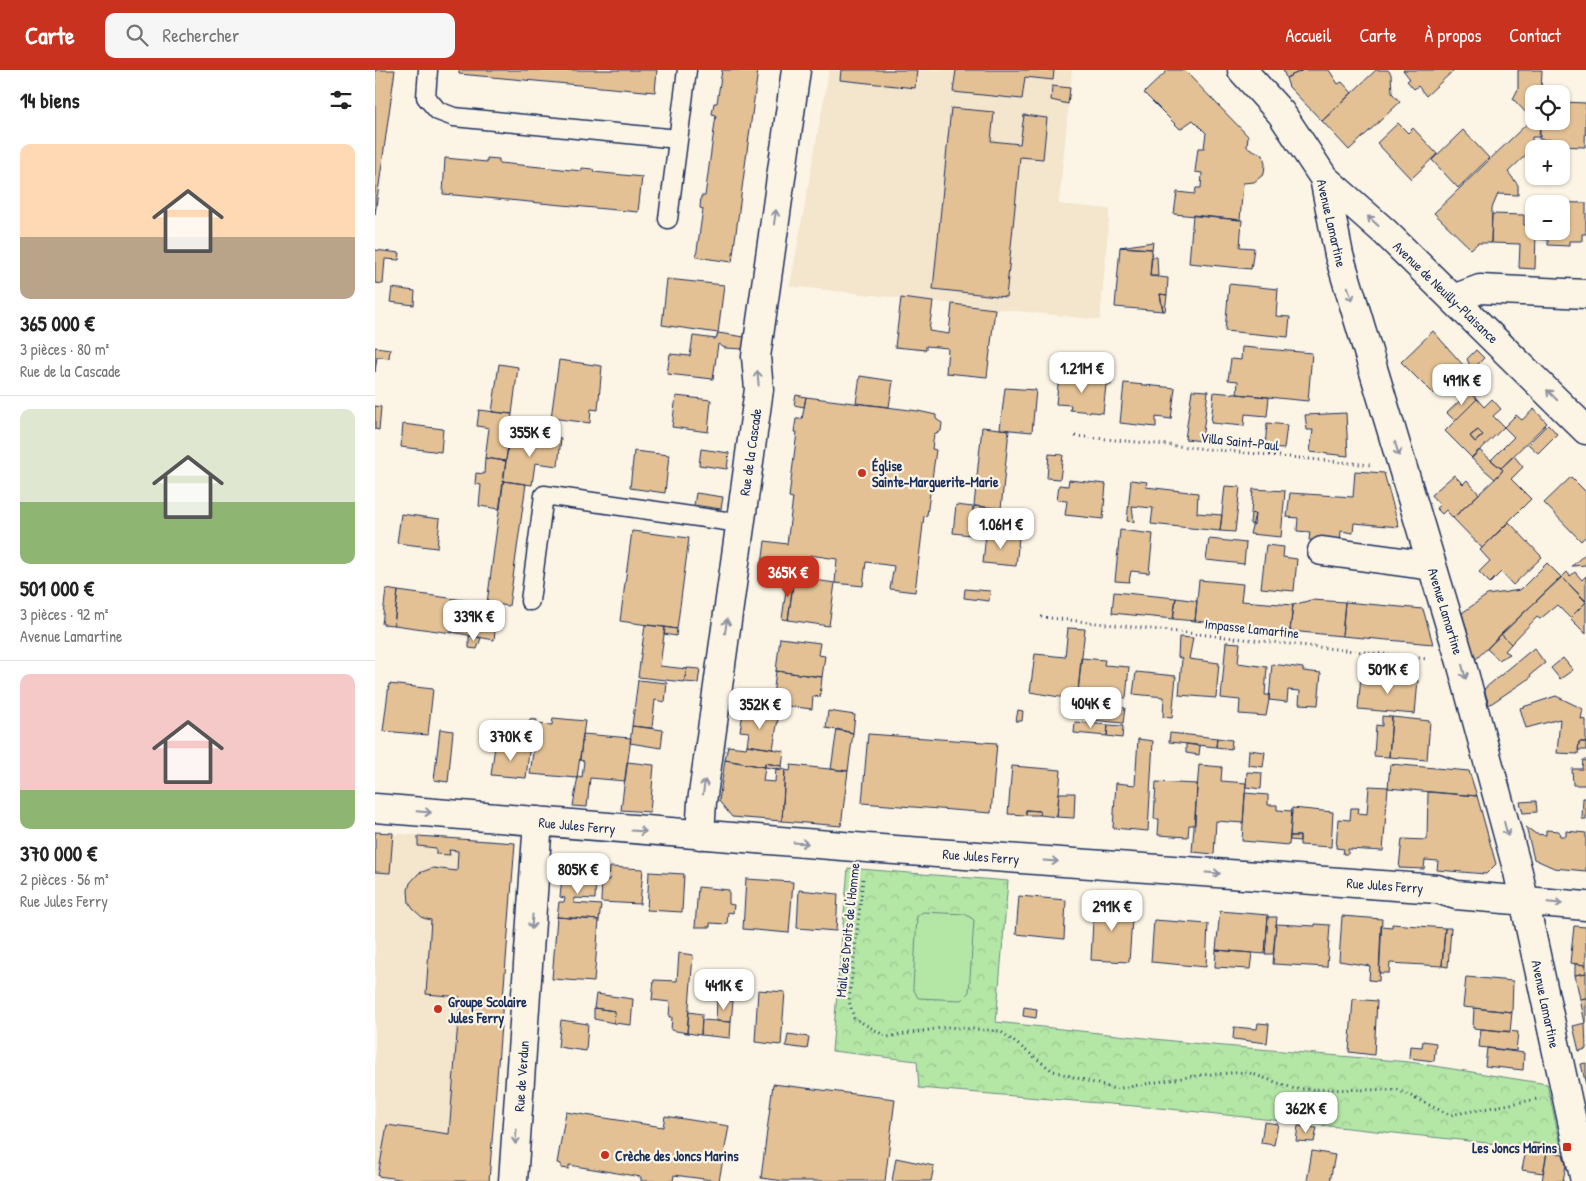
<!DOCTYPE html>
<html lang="fr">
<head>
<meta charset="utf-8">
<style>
	:root { --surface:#fff; --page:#f6f6f6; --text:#222; --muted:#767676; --line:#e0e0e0; --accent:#c8321e }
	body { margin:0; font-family:"Patrick Hand",sans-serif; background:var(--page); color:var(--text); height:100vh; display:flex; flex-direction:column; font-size:19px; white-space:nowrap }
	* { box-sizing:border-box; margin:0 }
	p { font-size:16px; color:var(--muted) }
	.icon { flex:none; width:28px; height:28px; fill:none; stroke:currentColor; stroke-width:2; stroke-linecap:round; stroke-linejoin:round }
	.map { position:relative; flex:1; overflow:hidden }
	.sheet { display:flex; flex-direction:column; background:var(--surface); width:375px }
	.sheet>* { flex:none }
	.fabs { position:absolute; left:1150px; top:15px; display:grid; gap:10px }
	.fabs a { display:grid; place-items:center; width:45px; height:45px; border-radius:10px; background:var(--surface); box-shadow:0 1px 4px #0004; font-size:25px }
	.price { position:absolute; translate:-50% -42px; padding:0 11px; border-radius:10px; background:#fff; color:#222; font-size:16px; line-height:32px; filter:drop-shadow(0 1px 2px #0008) }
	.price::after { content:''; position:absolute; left:50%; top:30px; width:15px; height:11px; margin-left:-8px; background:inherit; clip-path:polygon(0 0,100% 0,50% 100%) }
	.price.selected { background:var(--accent); color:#fff }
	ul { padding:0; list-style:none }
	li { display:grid; align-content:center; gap:10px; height:265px; padding:0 20px }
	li+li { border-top:1px solid var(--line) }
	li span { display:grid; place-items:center; height:155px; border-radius:10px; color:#555 }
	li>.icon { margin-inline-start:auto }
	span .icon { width:90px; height:90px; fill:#fffc; stroke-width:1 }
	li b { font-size:21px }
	h2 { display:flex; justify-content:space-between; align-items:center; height:60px; padding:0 20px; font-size:21px }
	header { display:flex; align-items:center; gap:30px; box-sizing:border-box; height:70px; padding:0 25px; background:var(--accent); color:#fff }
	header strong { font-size:24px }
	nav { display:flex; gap:28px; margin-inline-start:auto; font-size:18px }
	.search { width:350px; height:45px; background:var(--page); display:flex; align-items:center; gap:12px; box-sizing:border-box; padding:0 18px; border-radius:10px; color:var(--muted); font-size:19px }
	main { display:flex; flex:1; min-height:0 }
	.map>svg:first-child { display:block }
</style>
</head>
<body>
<header>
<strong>Carte</strong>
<div class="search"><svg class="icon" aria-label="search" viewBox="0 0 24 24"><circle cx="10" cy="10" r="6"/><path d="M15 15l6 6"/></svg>Rechercher</div>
<nav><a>Accueil</a><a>Carte</a><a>À propos</a><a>Contact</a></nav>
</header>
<main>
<section class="sheet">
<h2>14 biens<svg class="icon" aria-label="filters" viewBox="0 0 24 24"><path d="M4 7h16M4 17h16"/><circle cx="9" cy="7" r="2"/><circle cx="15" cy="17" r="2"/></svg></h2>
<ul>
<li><span style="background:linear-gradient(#ffd9b3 60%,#b9a48a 0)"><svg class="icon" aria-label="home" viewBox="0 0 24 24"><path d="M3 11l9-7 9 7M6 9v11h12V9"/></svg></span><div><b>365 000 €</b><p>3 pièces · 80 m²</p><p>Rue de la Cascade</p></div></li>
<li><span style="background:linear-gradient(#dfe7d0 60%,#8fb573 0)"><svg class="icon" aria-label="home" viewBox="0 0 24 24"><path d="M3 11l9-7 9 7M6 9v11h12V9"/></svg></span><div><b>501 000 €</b><p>3 pièces · 92 m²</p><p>Avenue Lamartine</p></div></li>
<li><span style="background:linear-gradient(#f6c9c9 75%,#8fb573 0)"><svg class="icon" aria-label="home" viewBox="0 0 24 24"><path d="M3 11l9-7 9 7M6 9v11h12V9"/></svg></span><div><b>370 000 €</b><p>2 pièces · 56 m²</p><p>Rue Jules Ferry</p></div></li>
</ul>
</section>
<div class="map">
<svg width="1211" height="1111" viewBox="0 0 1211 1111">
	<defs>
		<pattern id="park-crowns" width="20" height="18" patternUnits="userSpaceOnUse" patternTransform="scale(1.25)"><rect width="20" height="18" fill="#b4e6a6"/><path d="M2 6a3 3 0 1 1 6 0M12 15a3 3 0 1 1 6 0" fill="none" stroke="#9ac691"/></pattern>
	</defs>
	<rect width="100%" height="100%" fill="#fcf5e5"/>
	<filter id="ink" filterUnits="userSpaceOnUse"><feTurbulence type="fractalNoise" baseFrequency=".02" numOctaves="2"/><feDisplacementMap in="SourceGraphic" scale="10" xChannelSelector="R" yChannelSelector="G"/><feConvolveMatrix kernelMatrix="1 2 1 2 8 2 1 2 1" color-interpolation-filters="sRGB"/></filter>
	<g filter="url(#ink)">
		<!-- built -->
		<path fill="#f4e5cd" d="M454 0H697L684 134 735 139 725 250 415 216Z
			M0 762 140 773 114 1111H37L0 1105Z"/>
		<!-- park -->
		<path fill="url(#park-crowns)" stroke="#688a82" d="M473 798 633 811 621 952 826 974 1034 992 1172 1014 1187 1081 795 1039 544 1018 542 991 457 981Z"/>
		<!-- pitch -->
		<path fill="#b4e6a6" stroke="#688a82" d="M548 842 590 844 599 850 594 922 586 930 543 928 538 918 542 846Z"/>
		<!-- building -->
		<path fill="#e3c195" stroke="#1b2f5e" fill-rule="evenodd" d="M0 0H20L0 144Z
			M84 0H282L280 22 84 4Z
			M347 0H383L357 192 321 187 328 139 325 138 326 126H330L341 45 337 44 339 33H342Z
			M466 0H542L540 18 465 10Z
			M581 0H679L678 10 650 7 647 29 578 22Z
			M793 0H809L873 66 872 77 888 85 890 94 889 104 879 112 868 113 865 150 799 144 802 122 820 124 821 118H826L827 103 820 102 823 78H829L831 63 818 50 805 59 769 23Z
			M908 0H928L911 8Z
			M928 0H954L963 14 967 12 977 23 947 51 914 17 911 8Z
			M1001 0H1013L1016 4 1017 23 1025 32 974 80 947 51Z
			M1028 0H1079L1051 26 1043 16 1039 19 1032 11 1035 9Z
			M1143 0H1167L1166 24H1159L1157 49 1138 29 1143 19Z
			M677 16 695 18 693 34 676 30Z
			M1186 32 1211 33 1210 77 1178 76V70L1164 69 1165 51H1186Z
			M576 38 619 42 616 71 645 74 649 45 672 48 668 89 645 87 631 227 558 219Z
			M1159 47V51H1165V67H1157V79L1133 102 1143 115V125L1123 124 1117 138 1116 173H1103L1096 179 1059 143Z
			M1023 53 1033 63 1038 58 1062 84 1036 109 1002 73Z
			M1088 60 1114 88 1083 118 1057 90Z
			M70 88 112 92V88L124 89V93L207 101V98L218 99 219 102 267 107 263 142 68 124Z
			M1162 132 1211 133V164H1207V171H1194V176L1173 175V170L1161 169V161H1186V134H1162Z
			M1117 144 1149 145V155H1159V161H1161L1160 199 1144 198 1145 174 1116 173Z
			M818 145 867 150 865 177 879 178 876 199 814 193Z
			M778 172 777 179 745 177Z
			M745 177 777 179 775 206 793 208 792 225 785 224 788 241 740 237Z
			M0 180 25 183 24 190 10 189 8 214 0 213Z
			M777 187H782L783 206H775Z
			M292 209 349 215 343 263 287 255Z
			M854 214 903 219 901 246 915 247 913 267 850 261Z
			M17 218 40 221 39 235 15 232Z
			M785 224 792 225 790 241H788Z
			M526 228 558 232 554 261 574 264 577 234 620 239 612 307 571 303 573 278 551 276V280L520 277Z
			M1058 261 1088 295 1080 302 1084 307 1076 316 1071 311 1058 324 1026 292Z
			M343 263 370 267 368 279 350 278 343 274 338 309 292 304 295 284 315 286 318 266 341 269Z
			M0 277 15 279 14 288 2 287 0 302Z
			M867 277 937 283 933 331 862 324 863 311 853 310 856 289 866 290Z
			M1101 280 1109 288 1097 300 1092 289Z
			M184 290 227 296 223 340 216 339 215 353 176 348Z
			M124 294 143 297 137 344 117 342Z
			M1088 295 1093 299 1084 307 1080 302Z
			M485 306 518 311 514 337 481 333Z
			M684 306 736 311V315H731L728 343 695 340 696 335 681 334Z
			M749 313 800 318 796 349 781 347V357L745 353Z
			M630 318 661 320 657 362 625 359Z
			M817 320 833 321 827 371 810 369Z
			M839 322 894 327 892 346 870 344 869 356 836 353Z
			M1094 322 1102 329 1080 351 1072 343Z
			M421 325 431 327 429 337 419 335Z
			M301 326 336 330 333 362 297 357Z
			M431 327 543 341 561 345V349L567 353 566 361 559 364 557 379 561 380 552 445 549 446 540 522 515 519 519 496 491 492 488 516 460 513 462 489 435 485 433 506H436L435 509 386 503 390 471 412 474 418 428 414 427 422 362H419L421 349H427Z
			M1102 329 1109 337 1117 329 1126 339 1118 346 1129 357 1097 388 1070 361ZM1103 360 1108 365 1100 372 1095 366Z
			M0 336 6 337 4 360 0 359Z
			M1159 339 1172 353 1126 398 1116 390 1139 367 1129 357 1141 345 1147 350Z
			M104 340 137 344 131 391 110 388 114 358 102 356Z
			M971 343 973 386 935 382 938 360H932L930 345Z
			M892 353 912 355 909 379 890 378Z
			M28 354 68 359 66 382 26 377Z
			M136 354 144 355 142 366 134 365Z
			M1173 354 1182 364 1163 383 1153 374Z
			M607 357 634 360 626 439 599 436Z
			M1103 360 1108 365 1100 372 1095 366Z
			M161 364 186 368 183 396 160 393 157 415 128 411 134 369 160 372Z
			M326 379 354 383 352 399 324 395Z
			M1104 380 1128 400 1120 409 1096 388Z
			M259 381 294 385 290 423 255 418Z
			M674 384 688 385 685 409 672 408Z
			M1139 386 1148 397 1136 409 1156 429 1107 478 1078 448 1120 409 1128 400 1126 398Z
			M110 388 131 391 125 439 104 436 106 415 100 414 101 403 109 404Z
			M980 401 1009 403 1024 457 979 453 978 463 966 461 965 473 934 470 935 462 922 461 923 448 912 447 915 423 978 427Z
			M1079 405 1088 414 1092 410 1104 424 1078 448 1071 440 1067 444 1061 438 1065 435 1056 425Z
			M1196 407 1211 422V466L1206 471 1169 433Z
			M694 410 731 414 728 449 690 445 692 431 682 430 684 415 693 416Z
			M756 410 772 412 771 417 823 423 822 443 847 445 845 461 776 454 778 438 757 436 759 452 752 451Z
			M128 411 151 414 134 536 112 533Z
			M850 416 865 417 860 462 845 461Z
			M878 419 910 421 906 467 875 464 880 444 876 443Z
			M321 423 348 427 346 439 319 435Z
			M581 435 598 437 596 465 578 463Z
			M599 436 622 438 619 460 636 461 635 467 596 463Z
			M876 443 880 444 879 455 875 454Z
			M26 444 65 449 62 478 22 473Z
			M1134 452 1167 487 1138 515 1126 502 1115 513 1104 502 1115 491 1105 480Z
			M745 460 778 464 774 503 756 501 754 512 740 511Z
			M257 461 314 468 302 559 245 551Z
			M611 464 644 468 641 496 608 493Z
			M834 469 871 473 869 494 831 490Z
			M891 475 909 477 908 487 922 489 919 521 886 518Z
			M1211 483V495L1197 496Z
			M1172 493 1186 507 1100 590 1087 543 1112 525 1145 520Z
			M1192 502 1195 506 1200 502 1207 510 1211 506V531L1187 507Z
			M413 506 419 507 413 550 407 549Z
			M419 507 460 513 454 556 413 550Z
			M1187 507 1211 532 1195 548 1182 535 1165 549 1162 547 1136 574 1126 564Z
			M824 510 868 514 866 531 918 535 915 561 820 551Z
			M11 519 23 521 19 555 7 554Z
			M590 519 615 521 614 531 589 528Z
			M23 521 81 529 77 563 19 555Z
			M739 522 801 528 798 549 737 543Z
			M801 528 822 531 820 551 798 549Z
			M81 529 123 535 119 570 77 562Z
			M936 530 970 532 967 566 915 561 918 535Z
			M970 532 1048 539 1058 574 967 566Z
			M1211 532V564L1195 548Z
			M270 555 290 557 285 596 312 599 309 612 263 607Z
			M290 557 302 559 301 566 289 564Z
			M693 558 710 559 702 630 655 622 660 584 690 587Z
			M1126 564 1136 574 1130 581 1135 584 1124 590 1112 579Z
			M94 566 106 568 102 579 94 578Z
			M804 567 818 568 814 589 844 593 841 628 804 625 807 589 803 587Z
			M405 568 445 573 443 585 450 586 447 607 401 601Z
			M851 572 865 573 863 593 892 597 890 625H894V630L891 646 864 644 865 630 846 628Z
			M1159 578 1170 593 1155 605 1156 607 1114 635 1109 619Z
			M706 588 730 590 729 595 754 597 751 628 703 623Z
			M1188 588 1198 600 1185 609 1176 598Z
			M897 594 928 598V601L946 603 943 635 924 634 925 621 913 620 912 632 894 630Z
			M312 598 325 599 323 613 309 612Z
			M401 601 447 607 445 627 438 626 437 639 397 634Z
			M761 602 801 606 797 648 788 647 789 627 758 624Z
			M986 606 1043 610 1040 644 983 639Z
			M263 610 292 613 290 632 280 630 277 658 257 656Z
			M14 614 58 619 53 665 8 661Z
			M1181 626 1208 639 1206 649 1211 650V672H1204L1203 684 1182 683 1185 649 1151 658 1145 638Z
			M718 635 750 638 748 653 717 650Z
			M643 640 648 641 647 651H641Z
			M453 641 480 645 478 663 451 658Z
			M368 643 403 649 398 679 372 675 374 662 365 661Z
			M1007 646 1017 647 1014 687 999 686 1001 655 1007 656Z
			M1017 647 1055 651 1052 690 1014 687Z
			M178 648 210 651 202 708 155 704 162 654 177 655Z
			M155 649 162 650 159 675 152 674Z
			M700 652 733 655 732 666 699 663Z
			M733 655 748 656 747 668 732 666Z
			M257 656 288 660 286 678 255 673Z
			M65 659 78 661 73 712 59 710Z
			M462 659 478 663 473 701 456 699Z
			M795 663 842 668 841 677 794 672Z
			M208 664 256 668 250 711 215 708 212 737 198 736 203 706 207 707 209 691 205 690Z
			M493 664 622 673 616 743 487 733Z
			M842 668 857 670 856 679 841 677Z
			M763 669 778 671 773 761 738 758 741 713 760 715Z
			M1204 672H1211V680H1203Z
			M152 674 159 675 158 681H154L151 708 116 705 120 676 151 679Z
			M811 674 825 676 824 685 811 683Z
			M372 675 409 681 407 696 390 693V697L350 690 353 676 371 678Z
			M874 680 890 682 888 697 873 695Z
			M350 690 390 697 388 711 400 712 401 698 410 700 407 751 357 747 344 731Z
			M1208 690H1211V715H1198L1197 699H1207Z
			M252 692 279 695 275 742 246 740Z
			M390 693 407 696V700L390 697Z
			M1015 694 1094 701 1102 726 1013 718Z
			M416 695 473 701 466 756 407 751 410 700 415 701Z
			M824 695 847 697 846 711 871 713 868 753 841 751 839 784 817 782Z
			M637 696 686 700 682 747 665 745V741L651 740V745L633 744Z
			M872 702 887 703 886 719 871 717Z
			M781 712 822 714 820 755H814L813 767 783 765 784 749H779Z
			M994 716 1013 717 1008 781 973 779V784H968L969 779 961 778 963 749 975 750 976 738H984L983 743 992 744Z
			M1053 722 1102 726 1121 794 1111 804 1062 800 1063 791 1050 790 1049 799 1024 798 1027 769 1052 770Z
			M684 723H700L699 748 682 747Z
			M870 723 893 725V735H902V740L917 741 914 775 867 771Z
			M1208 728H1211V749H1207Z
			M1161 731 1162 742 1148 743 1145 732Z
			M917 738 958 742 956 777 925 775V766H915Z
			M651 740 665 741V745H651Z
			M1151 757 1161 764 1171 765V760L1184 761 1185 766H1191V761L1211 763V801L1179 798 1159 789Z
			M0 762 18 763 15 803 0 802Z
			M43 766 140 773 114 1111H38L3 1106 12 1055 74 1064 85 927 51 924 56 850 48 848 38 839 34 833 33 820 35 813 44 803 58 798 82 801 83 781 74 780 75 785 61 784V778L43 776Z
			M915 766H925V771L915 770Z
			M235 797 268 799 265 834 226 832 227 810H234Z
			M188 798 221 800 220 829 199 828V833L226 835 224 850 182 847 184 832H189L190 828 185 827Z
			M274 802 309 804 307 842 272 840Z
			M371 809 418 812 414 863 368 859Z
			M323 817 354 820V834L359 835 358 843 353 842 352 854 335 853V857H320Z
			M424 820 463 824 461 861 422 858Z
			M644 826 691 830 689 869 641 864Z
			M719 831 758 835 754 892 716 890Z
			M845 841 893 845 890 884 841 880Z
			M967 846 1007 849 1004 911 994 910 995 896 964 891Z
			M182 847 224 850 219 912 177 909Z
			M893 847H902L898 884H890Z
			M779 850 833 854 831 897 776 892Z
			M901 854 940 856V854L955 855 952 897 898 894Z
			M1017 854 1070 858 1067 896 1015 893 1014 903H1004L1006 856 1017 857Z
			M1199 856 1211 857V895L1195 893Z
			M1070 858H1076L1073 897 1067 896Z
			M841 880 877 883 875 899 840 897Z
			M304 883 318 885 312 963 296 960 297 947H294L295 932 277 930 279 910 302 911Z
			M1200 894 1211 895V903L1200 905Z
			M1211 903V928L1205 929 1200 905Z
			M1091 907 1138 911 1137 942 1088 937Z
			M383 920 410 922 406 975 380 972Z
			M221 924 258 929 256 955 239 953 240 941 219 938Z
			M1211 928V953H1210L1205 929Z
			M978 929 1002 931 999 985 974 982Z
			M342 930 358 931 356 952 341 951Z
			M649 937 662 939 661 948 648 946Z
			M219 938 240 941 239 953 219 949Z
			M1099 938 1137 942 1135 962 1098 958Z
			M314 942 327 944 326 965 312 963Z
			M186 950 213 954 211 981 183 977Z
			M327 950 356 952 355 968 326 965Z
			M883 953 894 954 892 973 858 969 859 957 882 959Z
			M1210 953 1211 979 1204 981 1198 956Z
			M1106 959 1143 962 1141 981 1104 977Z
			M413 964 434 967 432 979 411 976Z
			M1048 971 1061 973 1059 991 1034 988 1035 976 1047 977Z
			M1112 978 1149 983 1148 1000 1110 996Z
			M1211 993V1015L1206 994Z
			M398 1014 520 1029 510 1111H408L386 1108Z
			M191 1042 288 1057 290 1046 354 1056 344 1111 299 1105 298 1111H266V1107L194 1095V1099L186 1098V1094L182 1093Z
			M889 1052 903 1054 899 1075 886 1073Z
			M923 1056 942 1058 939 1072 921 1071Z
			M1158 1073 1171 1075 1170 1082 1157 1080Z
			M1151 1080 1172 1082 1168 1103 1147 1100Z
			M937 1081 960 1085 955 1111H932Z
			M1172 1082 1188 1084 1191 1095 1188 1111H1167Z
			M521 1088 559 1096 556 1111H517Z"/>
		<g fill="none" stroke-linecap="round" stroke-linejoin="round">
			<!-- lane casing -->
			<g stroke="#1b2f5e" stroke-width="21">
				<path id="lane" d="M53 0 51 27 63 41 79 47 303 69
					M293 149 312 0
					M155 531 169 425 365 453"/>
			</g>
			<!-- street casing -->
			<g stroke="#1b2f5e" stroke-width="31">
				<path id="street" d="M867 0 906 43 949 108 964 185 1086 592 1143 802 1210 1111
					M949 108 1010 162 1211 360
					M1078 229 1105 219 1211 224
					M947 481 1057 496
					M0 738 492 778 1062 819 1081 825 1211 836
					M325 765 327 732 384 319 381 287 421 0
					M138 1111 163 751"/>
			</g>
			<!-- path -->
			<path stroke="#1b2f5e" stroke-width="3" stroke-dasharray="1 4" stroke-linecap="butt" d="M700 366 996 395
				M666 547 1053 589
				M488 809 474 931 479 948 512 967 572 957 625 961 678 1001 740 1019 825 1005 872 1002 920 1019 1023 1020 1075 1045 1163 1029"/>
			<!-- lane -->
			<use href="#lane" stroke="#fcf5e5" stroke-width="18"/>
			<!-- street -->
			<use href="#street" stroke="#fcf5e5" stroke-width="28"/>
		</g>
		<!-- one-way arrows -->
		<defs><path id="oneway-shaft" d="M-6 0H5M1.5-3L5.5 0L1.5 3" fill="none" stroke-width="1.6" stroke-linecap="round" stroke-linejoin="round" transform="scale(1.25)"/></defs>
		<g stroke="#8c92a2">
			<use href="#oneway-shaft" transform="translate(400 147) rotate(-82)"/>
			<use href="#oneway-shaft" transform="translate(998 151) rotate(-138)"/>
			<use href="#oneway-shaft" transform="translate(975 224) rotate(73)"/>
			<use href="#oneway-shaft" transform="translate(383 308) rotate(-95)"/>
			<use href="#oneway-shaft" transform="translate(1177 325) rotate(-135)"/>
			<use href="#oneway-shaft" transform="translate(1022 379) rotate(73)"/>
			<use href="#oneway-shaft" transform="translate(351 556) rotate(-82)"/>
			<use href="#oneway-shaft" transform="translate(1089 602) rotate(75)"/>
			<use href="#oneway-shaft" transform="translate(329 717) rotate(-82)"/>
			<use href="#oneway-shaft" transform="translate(49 742) rotate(5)"/>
			<use href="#oneway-shaft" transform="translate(1131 759) rotate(75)"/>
			<use href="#oneway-shaft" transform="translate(264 761) rotate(4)"/>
			<use href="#oneway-shaft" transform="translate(426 773) rotate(4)"/>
			<use href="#oneway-shaft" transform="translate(676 791) rotate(4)"/>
			<use href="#oneway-shaft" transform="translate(838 803) rotate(4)"/>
			<use href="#oneway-shaft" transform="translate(1180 833) rotate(5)"/>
			<use href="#oneway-shaft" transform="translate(157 852) rotate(94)"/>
			<use href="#oneway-shaft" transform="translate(141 1067) rotate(94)"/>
		</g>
	</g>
	<!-- markers -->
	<g fill="#c8321e" stroke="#fcf5e5" stroke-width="2">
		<circle cx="487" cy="403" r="5"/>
		<circle cx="63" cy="939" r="5"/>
		<rect x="1187" y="1072" width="10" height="10" rx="2.5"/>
		<circle cx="230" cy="1085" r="5"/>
	</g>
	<g text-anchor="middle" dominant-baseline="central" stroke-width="4.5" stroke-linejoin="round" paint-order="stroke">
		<!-- street labels -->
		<g font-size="14" fill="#1b2f5e" stroke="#fcf5e5">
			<text transform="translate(957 153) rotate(77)">Avenue Lamartine</text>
			<text transform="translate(1071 222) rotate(44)">Avenue de Neuilly-Plaisance</text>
			<text transform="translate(865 371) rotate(6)">Villa Saint-Paul</text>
			<text transform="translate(375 382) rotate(-82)">Rue de la Cascade</text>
			<text transform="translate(1071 541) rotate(73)">Avenue Lamartine</text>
			<text transform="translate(877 558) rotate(6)">Impasse Lamartine</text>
			<text transform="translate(202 755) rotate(5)">Rue Jules Ferry</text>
			<text transform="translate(606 786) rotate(4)">Rue Jules Ferry</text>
			<text transform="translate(1010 815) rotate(4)">Rue Jules Ferry</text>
			<text transform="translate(472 860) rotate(-84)">Mail des Droits de l'Homme</text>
			<text transform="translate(1171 934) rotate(78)">Avenue Lamartine</text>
			<text transform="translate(146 1006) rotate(-86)">Rue de Verdun</text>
		</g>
		<!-- poi labels -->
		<g font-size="14" font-weight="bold" fill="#1b2f5e" stroke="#fcf5e5" text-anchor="start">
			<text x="497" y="395">Église<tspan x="497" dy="16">Sainte-Marguerite-Marie</tspan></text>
			<text x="73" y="931">Groupe Scolaire<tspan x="73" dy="16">Jules Ferry</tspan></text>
			<text x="1182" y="1077" text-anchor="end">Les Joncs Marins</text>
			<text x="240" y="1085">Crèche des Joncs Marins</text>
		</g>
	</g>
</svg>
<div class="fabs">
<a><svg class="icon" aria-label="locate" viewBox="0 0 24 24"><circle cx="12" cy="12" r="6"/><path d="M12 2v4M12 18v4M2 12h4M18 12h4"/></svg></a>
<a>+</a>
<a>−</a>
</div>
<b class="price" style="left:707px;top:324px">1.21M €</b>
<b class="price" style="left:1087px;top:336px">491K €</b>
<b class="price" style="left:155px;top:388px">355K €</b>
<b class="price" style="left:626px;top:480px">1.06M €</b>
<b class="price selected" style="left:413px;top:528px">365K €</b>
<b class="price" style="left:99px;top:572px">339K €</b>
<b class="price" style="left:1013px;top:625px">501K €</b>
<b class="price" style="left:716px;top:659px">404K €</b>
<b class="price" style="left:385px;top:660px">352K €</b>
<b class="price" style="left:136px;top:692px">370K €</b>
<b class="price" style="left:203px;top:825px">805K €</b>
<b class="price" style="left:737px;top:862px">291K €</b>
<b class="price" style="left:349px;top:941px">441K €</b>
<b class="price" style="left:931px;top:1064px">362K €</b>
</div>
</main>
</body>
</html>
